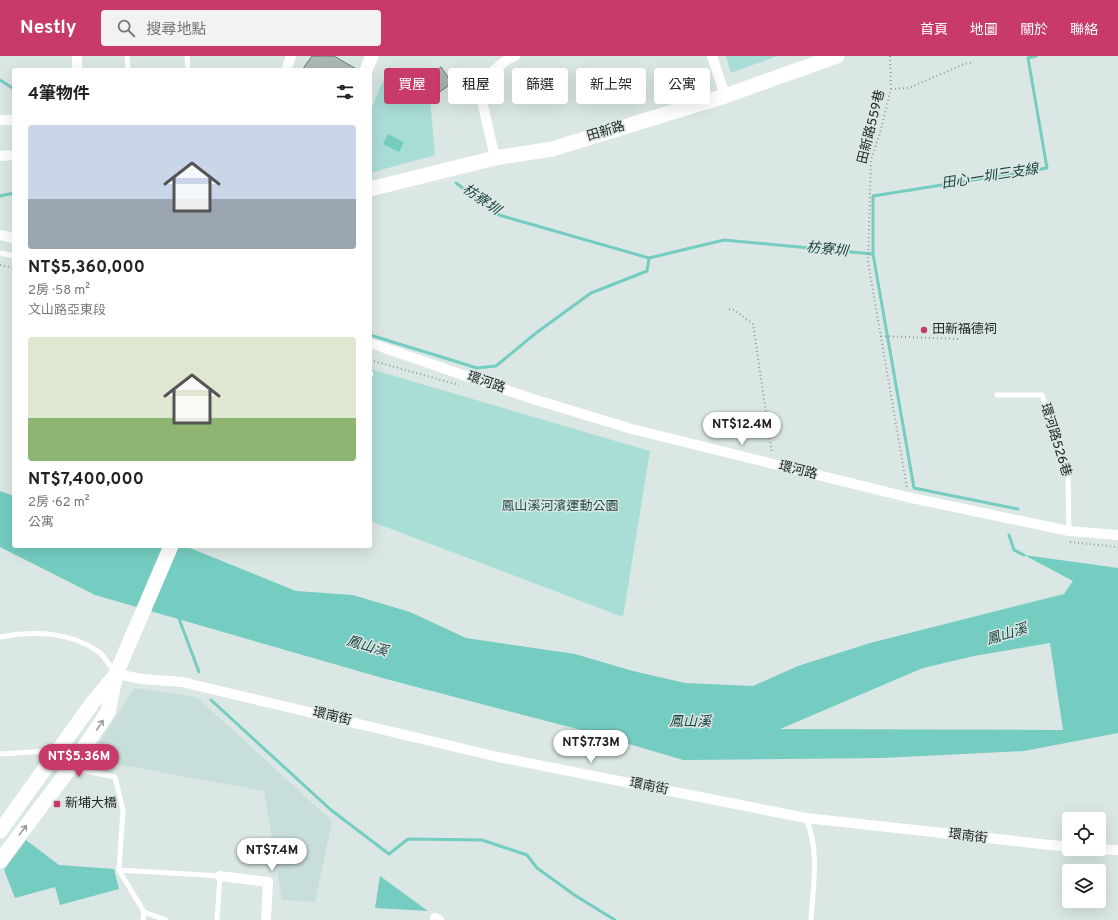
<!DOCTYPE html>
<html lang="zh-TW">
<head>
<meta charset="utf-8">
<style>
	:root { --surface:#fff; --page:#f2f2f2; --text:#222; --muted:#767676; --accent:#c73a6a }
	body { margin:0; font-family:Overpass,"Noto Sans TC",sans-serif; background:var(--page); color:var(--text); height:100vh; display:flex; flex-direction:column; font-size:15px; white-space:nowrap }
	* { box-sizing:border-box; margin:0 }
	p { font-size:13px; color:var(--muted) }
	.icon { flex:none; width:22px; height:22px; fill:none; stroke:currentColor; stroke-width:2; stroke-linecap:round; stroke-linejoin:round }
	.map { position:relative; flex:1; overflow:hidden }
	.details { position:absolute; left:12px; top:12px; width:360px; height:480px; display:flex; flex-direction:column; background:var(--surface); border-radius:4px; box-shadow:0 4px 16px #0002 }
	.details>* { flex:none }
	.top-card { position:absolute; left:384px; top:12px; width:380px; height:36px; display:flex; gap:8px }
	.buttons { position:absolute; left:1062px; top:756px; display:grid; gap:8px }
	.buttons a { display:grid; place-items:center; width:44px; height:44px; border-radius:4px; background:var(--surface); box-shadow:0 4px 16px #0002; font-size:20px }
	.price { position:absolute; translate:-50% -34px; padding:0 9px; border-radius:14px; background:#fff; color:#222; font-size:13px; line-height:26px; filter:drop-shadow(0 1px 2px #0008) }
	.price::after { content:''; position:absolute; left:50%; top:24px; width:12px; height:9px; margin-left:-6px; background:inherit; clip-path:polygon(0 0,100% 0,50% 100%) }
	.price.on { background:var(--accent); color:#fff }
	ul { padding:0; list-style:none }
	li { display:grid; align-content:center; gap:8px; height:212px; padding:0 16px }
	li span { display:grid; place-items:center; height:124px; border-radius:4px; color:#555 }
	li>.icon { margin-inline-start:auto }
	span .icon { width:72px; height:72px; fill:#fffc; stroke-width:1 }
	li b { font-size:17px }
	h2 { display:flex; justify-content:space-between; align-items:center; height:48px; padding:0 16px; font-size:17px }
	.tag { padding:0 14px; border-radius:4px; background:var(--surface); box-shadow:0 4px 16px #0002; font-size:14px; line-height:36px }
	.tag.on { background:var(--accent); color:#fff }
	header { display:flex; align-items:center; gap:24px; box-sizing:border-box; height:56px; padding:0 20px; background:var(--accent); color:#fff }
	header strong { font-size:19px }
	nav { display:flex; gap:22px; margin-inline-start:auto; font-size:14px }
	.search { width:280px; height:36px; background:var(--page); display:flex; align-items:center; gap:10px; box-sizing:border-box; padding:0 14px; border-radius:4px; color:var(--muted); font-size:15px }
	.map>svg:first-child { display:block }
</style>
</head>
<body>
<header>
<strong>Nestly</strong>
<div class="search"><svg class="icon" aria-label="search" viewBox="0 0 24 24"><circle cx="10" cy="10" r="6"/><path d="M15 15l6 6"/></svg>搜尋地點</div>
<nav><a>首頁</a><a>地圖</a><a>關於</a><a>聯絡</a></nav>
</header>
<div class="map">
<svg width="1118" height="864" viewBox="0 0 1118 864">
	<rect width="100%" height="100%" fill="#dae7e5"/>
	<!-- built -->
	<path fill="#c8dedb" d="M134 632 197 641 332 765 315 846 282 844 264 735 89 703Z"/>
	<!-- green -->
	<path fill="#a9ded6" d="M726 0H777L731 17Z
		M389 15 410 37 430 42 435 99 370 117V57L380 31Z
		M370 313 650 395 623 561 370 465Z"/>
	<!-- water -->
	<path fill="#75cdc1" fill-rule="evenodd" d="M388 78 404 86 399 96 383 88Z
		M0 435 14 440V490H185L296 535 353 539 410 556 466 582 575 598 633 615 685 627 753 630 798 610 870 587 1064 538 1073 525 1024 499 1118 512V677L1024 695 882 702 683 704 585 675 386 623 95 539 0 491ZM1050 587 1063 674 780 673 923 612 974 600Z
		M26 784 59 809 114 813 119 833 60 849 55 831 15 842 4 814Z
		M380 820 428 855 375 852Z"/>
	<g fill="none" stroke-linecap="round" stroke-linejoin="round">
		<!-- stream -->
		<path stroke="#75cdc1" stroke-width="3" d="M0 24 14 33
			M456 127 499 159 649 202 724 184 873 198
			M0 140 14 137
			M370 279 477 312 496 310 536 277 591 237 647 215 649 202
			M1018 453 914 432 873 198V140L1047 112 1028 2 1036 0
			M1009 479 1014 494 1024 499
			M178 560 199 616
			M211 644 331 754 389 798 408 783 482 784 527 799 537 812 576 840 615 864"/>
	</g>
	<!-- building -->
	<path fill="#abb8b6" stroke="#6c7876" d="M312 0H334L358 14H302Z
		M441 11 452 27 423 48 412 32Z"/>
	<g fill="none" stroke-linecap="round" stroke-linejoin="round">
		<!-- path -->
		<path stroke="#939c9b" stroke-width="2" stroke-dasharray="1 3" stroke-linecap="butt" d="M890 0 891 33 880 77 871 104 868 206 907 432
			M891 33 909 32 964 8 974 6
			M0 209 14 212
			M729 253 734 254 753 268 772 398
			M881 280 960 283
			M370 304 459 329
			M1070 486 1118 491"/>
		<!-- service -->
		<path stroke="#fff" stroke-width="5" d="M127 0 128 14
			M187 0 188 14
			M0 197 14 200
			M370 318H371
			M997 339H1042L1068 420 1069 475
			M0 581C34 575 69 575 99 596 105 601 110 610 114 616
			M0 698 48 695 56 698 70 712 115 721 123 754 119 814 144 856
			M806 762C820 796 813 828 811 864
			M119 814 220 820 217 864
			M144 856 166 864
			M143 864 144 856"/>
		<!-- minor -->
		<path stroke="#fff" stroke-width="10" d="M77 0V14
			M712 0 725 40
			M286 14 291 0
			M0 64H14
			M0 100 14 99
			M495 102 478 27 508 3 515 0
			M0 179 14 182
			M370 287 533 343 632 373 907 441 1069 475 1118 479
			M116 618 142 623 182 626 498 701 806 762 1069 791
			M1086 793 1118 794
			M220 820 268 826 266 864
			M435 862 439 864"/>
		<!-- tertiary -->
		<path stroke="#fff" stroke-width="13" d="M366 14 372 0"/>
		<!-- secondary -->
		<path stroke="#fff" stroke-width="15" d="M370 133 495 102 552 93 725 40 837 0
			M0 775 93 646 114 621
			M0 805 70 712 108 656 116 618 171 490"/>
	</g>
	<!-- one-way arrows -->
	<defs><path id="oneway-shaft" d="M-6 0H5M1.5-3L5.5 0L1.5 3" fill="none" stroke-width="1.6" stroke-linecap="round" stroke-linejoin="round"/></defs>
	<g stroke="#9c9e9d">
		<use href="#oneway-shaft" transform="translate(100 669) rotate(-56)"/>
		<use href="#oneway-shaft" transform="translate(23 774) rotate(-53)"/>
	</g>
	<!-- markers -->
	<g fill="#c73a6a" stroke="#dae7e5" stroke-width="1.5">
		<circle cx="924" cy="274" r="4"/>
		<rect x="53" y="744" width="8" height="8" rx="2"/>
	</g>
	<g text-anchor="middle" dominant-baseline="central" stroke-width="3" stroke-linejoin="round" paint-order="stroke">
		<!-- street labels -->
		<g font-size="13" fill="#222726" stroke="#dae7e5">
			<text transform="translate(872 71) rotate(-76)">田新路559巷</text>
			<text transform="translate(606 76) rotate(-17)">田新路</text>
			<text transform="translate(486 327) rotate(19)">環河路</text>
			<text transform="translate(1055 384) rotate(73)">環河路526巷</text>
			<text transform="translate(798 415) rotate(14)">環河路</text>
			<text transform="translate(332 661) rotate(13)">環南街</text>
			<text transform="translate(649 731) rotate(11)">環南街</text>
			<text transform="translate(968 781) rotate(7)">環南街</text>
		</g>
		<!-- poi labels -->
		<g font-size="13" fill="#222726" stroke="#dae7e5" text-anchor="start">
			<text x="932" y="274">田新福德祠</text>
			<text x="65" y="748">新埔大橋</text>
		</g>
		<!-- park labels -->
		<g font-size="13" fill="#244c47" stroke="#dae7e5">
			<text x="560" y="451">鳳山溪河濱運動公園</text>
		</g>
		<!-- water labels -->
		<g font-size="14" font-style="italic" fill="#163f3a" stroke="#dae7e5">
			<text transform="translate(990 121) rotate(-9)">田心一圳三支線</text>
			<text transform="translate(481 144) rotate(35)">枋寮圳</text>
			<text transform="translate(827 194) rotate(6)">枋寮圳</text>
			<text transform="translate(1007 579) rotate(-17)">鳳山溪</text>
			<text transform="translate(367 591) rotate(16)">鳳山溪</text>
			<text x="690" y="666">鳳山溪</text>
		</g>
	</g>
</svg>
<div class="buttons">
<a><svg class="icon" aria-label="locate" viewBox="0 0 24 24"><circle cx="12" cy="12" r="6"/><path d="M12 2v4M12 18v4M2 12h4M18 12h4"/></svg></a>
<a><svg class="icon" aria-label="layers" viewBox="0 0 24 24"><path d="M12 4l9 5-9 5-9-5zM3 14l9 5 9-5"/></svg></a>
</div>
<b class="price" style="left:742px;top:390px">NT$12.4M</b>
<b class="price" style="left:591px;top:708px">NT$7.73M</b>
<b class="price on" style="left:79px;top:722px">NT$5.36M</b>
<b class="price" style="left:272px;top:816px">NT$7.4M</b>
<div class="top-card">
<a class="tag on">買屋</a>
<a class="tag">租屋</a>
<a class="tag">篩選</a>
<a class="tag">新上架</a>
<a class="tag">公寓</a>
</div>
<section class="details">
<h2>4筆物件<svg class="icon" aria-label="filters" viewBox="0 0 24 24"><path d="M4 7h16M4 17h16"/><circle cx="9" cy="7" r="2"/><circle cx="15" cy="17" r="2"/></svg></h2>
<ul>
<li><span style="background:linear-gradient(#c9d6e8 60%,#9aa5b1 0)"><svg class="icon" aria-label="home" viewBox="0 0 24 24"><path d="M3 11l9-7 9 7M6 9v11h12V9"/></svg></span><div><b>NT$5,360,000</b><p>2房 · 58 m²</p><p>文山路亞東段</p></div></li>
<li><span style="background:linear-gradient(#dfe7d0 65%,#8fb573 0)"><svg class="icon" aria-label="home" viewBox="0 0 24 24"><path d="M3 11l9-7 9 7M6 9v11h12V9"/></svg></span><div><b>NT$7,400,000</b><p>2房 · 62 m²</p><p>公寓</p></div></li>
</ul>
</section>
</div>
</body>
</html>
